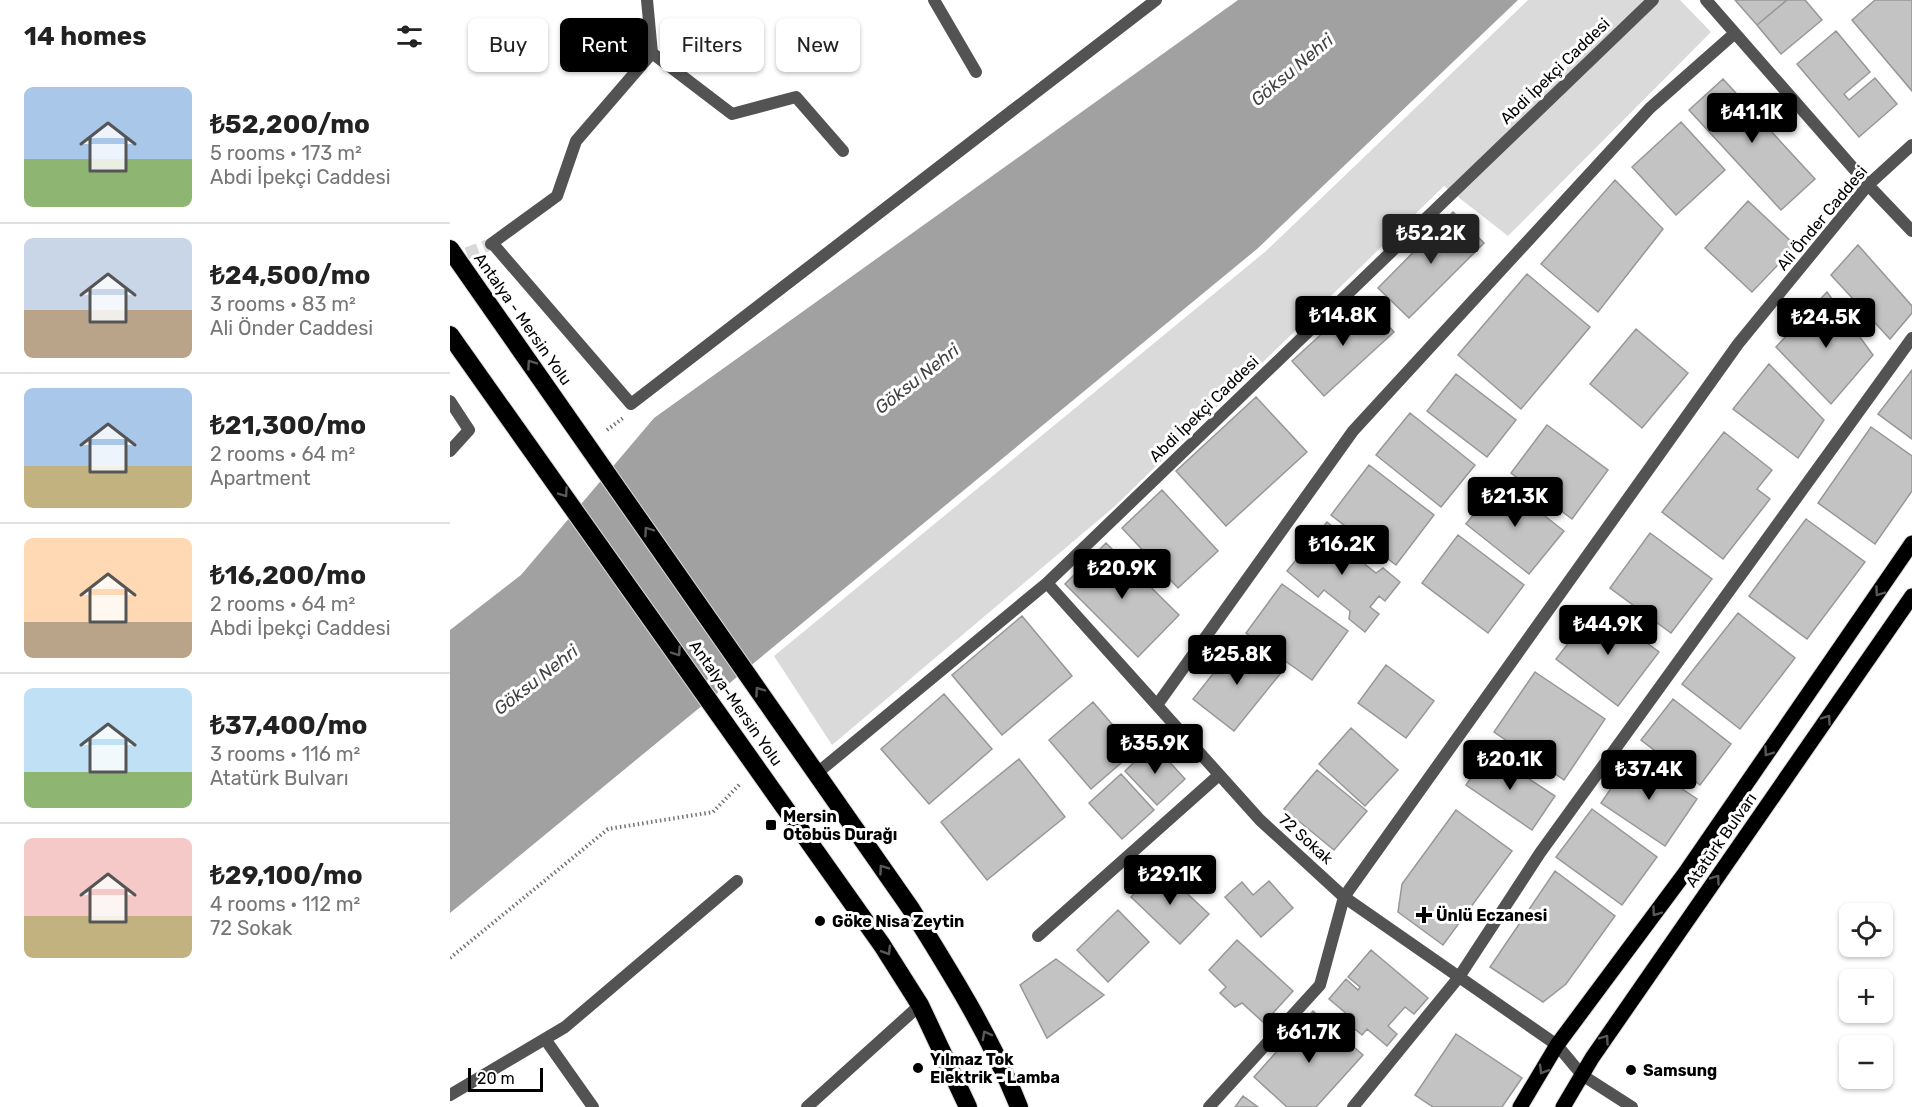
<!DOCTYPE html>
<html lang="en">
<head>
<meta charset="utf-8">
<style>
	:root { --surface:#fff; --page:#f2f2f2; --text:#222; --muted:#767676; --line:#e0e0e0; --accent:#000 }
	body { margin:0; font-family:Rubik,sans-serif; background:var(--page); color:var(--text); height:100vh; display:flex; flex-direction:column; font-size:22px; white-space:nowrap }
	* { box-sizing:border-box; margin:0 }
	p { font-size:20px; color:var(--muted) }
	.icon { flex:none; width:33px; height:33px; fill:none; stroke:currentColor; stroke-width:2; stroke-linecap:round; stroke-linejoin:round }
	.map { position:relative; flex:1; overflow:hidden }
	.sheet { display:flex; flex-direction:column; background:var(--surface); width:450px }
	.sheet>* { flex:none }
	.banner { position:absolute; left:18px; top:18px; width:570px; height:54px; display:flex; gap:12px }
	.controls { position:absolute; left:1389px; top:903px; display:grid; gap:12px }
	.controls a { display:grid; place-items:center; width:54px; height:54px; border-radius:9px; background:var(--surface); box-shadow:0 2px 4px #0004; font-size:30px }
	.scale { position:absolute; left:18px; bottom:15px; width:75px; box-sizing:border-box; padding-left:6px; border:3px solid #000; border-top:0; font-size:16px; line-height:21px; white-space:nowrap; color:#000; -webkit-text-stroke:4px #fff; paint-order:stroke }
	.price { position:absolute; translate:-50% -51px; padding:0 14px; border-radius:6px; background:var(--accent); color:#fff; font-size:20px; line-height:39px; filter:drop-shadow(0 2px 3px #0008) }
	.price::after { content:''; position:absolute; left:50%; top:36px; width:18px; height:14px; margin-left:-9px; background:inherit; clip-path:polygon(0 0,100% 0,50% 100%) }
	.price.current { background:#222; color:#fff }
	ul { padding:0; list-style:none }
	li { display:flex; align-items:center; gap:18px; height:150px; padding:0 24px }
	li+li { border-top:2px solid var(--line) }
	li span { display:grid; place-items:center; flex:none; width:168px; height:120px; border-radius:9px; color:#555 }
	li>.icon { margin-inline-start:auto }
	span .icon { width:72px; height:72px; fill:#fffc; stroke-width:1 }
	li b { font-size:26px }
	h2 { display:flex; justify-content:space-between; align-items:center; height:72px; padding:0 24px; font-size:26px }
	.pill { padding:0 21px; border-radius:9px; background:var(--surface); box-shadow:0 2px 4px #0004; font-size:21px; line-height:54px }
	.pill.current { background:var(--accent); color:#fff }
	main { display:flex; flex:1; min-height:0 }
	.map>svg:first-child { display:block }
</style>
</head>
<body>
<main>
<section class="sheet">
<h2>14 homes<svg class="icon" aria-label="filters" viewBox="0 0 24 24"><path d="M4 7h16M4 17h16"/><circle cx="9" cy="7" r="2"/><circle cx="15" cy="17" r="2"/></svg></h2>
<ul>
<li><span style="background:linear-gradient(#a9c7e8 60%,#8fb573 0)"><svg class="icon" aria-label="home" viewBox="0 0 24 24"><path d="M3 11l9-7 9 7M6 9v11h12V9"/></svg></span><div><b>₺52,200/mo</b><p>5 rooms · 173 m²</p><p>Abdi İpekçi Caddesi</p></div></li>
<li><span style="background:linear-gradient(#c9d6e8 60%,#b9a48a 0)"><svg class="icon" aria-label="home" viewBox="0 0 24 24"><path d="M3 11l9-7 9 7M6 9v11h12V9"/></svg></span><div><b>₺24,500/mo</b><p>3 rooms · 83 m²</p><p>Ali Önder Caddesi</p></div></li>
<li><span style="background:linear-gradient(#a9c7e8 65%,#c2b280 0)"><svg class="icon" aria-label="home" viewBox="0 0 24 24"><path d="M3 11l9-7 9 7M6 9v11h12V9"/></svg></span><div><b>₺21,300/mo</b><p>2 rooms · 64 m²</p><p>Apartment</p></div></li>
<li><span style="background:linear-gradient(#ffd9b3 70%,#b9a48a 0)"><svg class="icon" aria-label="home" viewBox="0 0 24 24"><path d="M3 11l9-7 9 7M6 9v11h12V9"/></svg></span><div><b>₺16,200/mo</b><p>2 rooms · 64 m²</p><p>Abdi İpekçi Caddesi</p></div></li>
<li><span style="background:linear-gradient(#bfe0f5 70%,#8fb573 0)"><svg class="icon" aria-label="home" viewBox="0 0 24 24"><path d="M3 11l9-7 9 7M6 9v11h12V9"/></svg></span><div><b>₺37,400/mo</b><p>3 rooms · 116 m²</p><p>Atatürk Bulvarı</p></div></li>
<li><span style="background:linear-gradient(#f6c9c9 65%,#c2b280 0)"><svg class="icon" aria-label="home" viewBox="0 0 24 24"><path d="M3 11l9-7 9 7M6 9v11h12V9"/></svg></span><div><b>₺29,100/mo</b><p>4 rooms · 112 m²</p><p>72 Sokak</p></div></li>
</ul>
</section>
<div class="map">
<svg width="1462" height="1107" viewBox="0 0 1462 1107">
	<rect width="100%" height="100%" fill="#fff"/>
	<!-- green -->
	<path fill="#dadada" d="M1078 0H1230L1261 32 1058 236 994 186 664 507 382 745 324 656 816 251Z"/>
	<!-- water -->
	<path fill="#a1a1a1" d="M788 0H1068L807 249 0 913V630L71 575 204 418Z"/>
	<!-- building -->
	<path fill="#c3c3c3" stroke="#979797" stroke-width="1.5" d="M1285 0H1337L1307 25Z
		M1337 0H1355L1372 20 1331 54 1307 25Z
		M1425 0H1462V91L1402 20Z
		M1386 31 1420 72 1394 94 1399 100 1425 78 1447 104 1409 137 1347 64Z
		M1273 79 1365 179 1331 210 1239 110Z
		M1231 122 1275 170 1226 215 1182 167Z
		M1165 180 1213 229 1148 312 1091 264Z
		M1298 201 1346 246 1302 292 1255 248Z
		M1003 212 1034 243 959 318 928 288Z
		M1408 245 1462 306V313L1440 339 1381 275Z
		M1077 274 1140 327 1071 409 1008 355Z
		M1377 292 1423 355 1381 404 1326 347Z
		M912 297 944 332 874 396 842 361Z
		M1186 329 1238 373 1192 428 1140 384Z
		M1319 364 1374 420 1348 458 1283 409Z
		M1462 370V439L1428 414Z
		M1006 374 1066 420 1037 457 977 411Z
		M806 397 857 452 776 526 726 471Z
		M960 413 1025 465 991 507 926 455Z
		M1097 425 1158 470 1122 519 1061 473Z
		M1421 427 1462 456V491L1425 544 1368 503Z
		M1274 432 1322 470 1307 489 1320 499 1273 559 1212 512Z
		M919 465 984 515 946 565 881 515Z
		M1050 481 1114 531 1079 574 1016 524Z
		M712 490 768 551 728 588 672 528Z
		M1356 519 1415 562 1357 639 1299 596Z
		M877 522 901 542 896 549 926 573 933 568 950 582 935 601 929 596 920 607 929 614 915 632 899 619 900 611 874 590 868 597 837 571Z
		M1200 533 1262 579 1221 633 1160 588Z
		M1008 535 1074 585 1038 633 972 583Z
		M656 543 729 615 688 657 615 584Z
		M832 584 898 631 862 680 796 633Z
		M1147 606 1209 652 1168 706 1106 659Z
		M1288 613 1345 658 1290 729 1232 684Z
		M572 616 622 676 552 735 502 675Z
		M789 641 830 674 784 731 743 699Z
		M936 665 984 701 956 738 908 703Z
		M1085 672 1155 719 1114 780 1044 732Z
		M494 694 542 749 479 804 431 749Z
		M1223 699 1281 744 1250 785 1191 740Z
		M643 702 685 751 641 789 599 740Z
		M901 728 948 770 915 806 869 764Z
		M703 744 735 779 707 805 675 771Z
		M1038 752 1105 796 1082 830 1016 785Z
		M1183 756 1247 799 1215 846 1151 803Z
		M569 759 615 817 537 880 491 822Z
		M867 770 917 811 884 850 834 809Z
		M671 774 704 810 672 839 639 803Z
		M1142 809 1207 857 1172 905 1106 857Z
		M1006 810 1062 851 993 945 948 912 952 884Z
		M709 867 759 914 730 944 681 897Z
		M1105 871 1165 916 1116 984 1093 1002 1040 967Z
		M819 881 843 908 811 937 775 897 792 882 803 895Z
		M668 910 699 942 658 982 627 950Z
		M787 940 843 991 814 1023 792 1003 785 1007 770 993 776 987 759 970Z
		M921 950 978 998 964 1014 955 1007 938 1026 947 1034 937 1046 917 1029 912 1035 900 1025 904 1020 879 999 896 979 908 990 910 987 898 977Z
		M606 959 654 995 597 1038 570 985Z
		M863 1011 913 1055 866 1107H837L804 1077Z
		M1006 1034 1072 1078 1052 1107H983L965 1095Z
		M793 1096 808 1107H785Z"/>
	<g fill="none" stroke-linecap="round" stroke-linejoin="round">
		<!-- street-tunnel -->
		<path stroke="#d9d9d9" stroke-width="12" stroke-dasharray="12 6" stroke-linecap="butt" d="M0 260 41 244"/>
		<!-- primary casing -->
		<g stroke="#dbdbdb" stroke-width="17">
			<path id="primary" d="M1070 1107 1107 1045 1235 873 1462 543
				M1113 1107 1142 1058 1462 596"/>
		</g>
		<!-- highway casing -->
		<g stroke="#dbdbdb" stroke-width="20">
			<path id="highway" d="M0 249 461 909C501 973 541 1037 569 1107
				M0 335 432 945 470 1005 518 1107"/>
		</g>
		<!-- path -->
		<path stroke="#757575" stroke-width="4" stroke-dasharray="1.5 3" stroke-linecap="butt" d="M157 430 173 418
			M0 958 158 829 263 812 291 783"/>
		<!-- lane -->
		<path stroke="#535353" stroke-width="12" d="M484 0 526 72
			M202 53 282 114 346 97 393 151
			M0 401 19 430 0 451"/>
		<!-- street -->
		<path stroke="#535353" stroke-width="12" d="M1256 0 1418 185 1462 231
			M41 244 107 196 126 141 202 53 197 0
			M43 244 181 404 706 0
			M597 583 810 820 894 897 1107 1045 1132 1075 1182 1107
			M707 705 903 431 1200 108 1285 33
			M366 774 597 583 1203 0
			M588 936 769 775
			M95 1039 143 1107
			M0 1095 115 1027 287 881
			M357 1107 470 1005
			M759 1107 870 985 894 897 1288 344 1418 185 1462 145
			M903 1107 1009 977 1090 853 1462 338"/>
		<!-- primary -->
		<use href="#primary" stroke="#000" stroke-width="15"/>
		<!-- highway -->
		<use href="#highway" stroke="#000" stroke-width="18"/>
	</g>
	<!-- one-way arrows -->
	<defs><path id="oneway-chevron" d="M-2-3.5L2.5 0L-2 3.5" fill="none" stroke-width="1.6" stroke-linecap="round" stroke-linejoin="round" transform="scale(1.5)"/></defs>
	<g stroke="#595959">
		<use href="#oneway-chevron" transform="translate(81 364) rotate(-125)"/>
		<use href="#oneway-chevron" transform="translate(114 493) rotate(55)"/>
		<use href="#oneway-chevron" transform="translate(198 531) rotate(-125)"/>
		<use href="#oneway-chevron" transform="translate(1429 592) rotate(125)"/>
		<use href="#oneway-chevron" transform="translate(227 652) rotate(55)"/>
		<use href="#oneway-chevron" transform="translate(309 691) rotate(-125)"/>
		<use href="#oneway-chevron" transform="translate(1377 719) rotate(-55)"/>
		<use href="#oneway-chevron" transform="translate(1318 752) rotate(125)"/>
		<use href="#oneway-chevron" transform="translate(433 869) rotate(-125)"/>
		<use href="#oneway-chevron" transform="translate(1266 879) rotate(-55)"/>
		<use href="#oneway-chevron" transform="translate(1206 912) rotate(126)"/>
		<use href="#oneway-chevron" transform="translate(437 951) rotate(58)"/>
		<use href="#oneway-chevron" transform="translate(536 1035) rotate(-118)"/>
		<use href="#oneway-chevron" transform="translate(1155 1039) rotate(-55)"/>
		<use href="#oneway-chevron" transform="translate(1093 1070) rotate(121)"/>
	</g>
	<!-- markers -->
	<g fill="#000" stroke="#fff" stroke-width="2">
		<rect x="315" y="819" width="12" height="12" rx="3"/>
		<path d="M971 906h6v6h6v6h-6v6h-6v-6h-6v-6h6z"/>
		<circle cx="370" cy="921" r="6"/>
		<circle cx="468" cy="1068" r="6"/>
		<circle cx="1181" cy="1070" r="6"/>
	</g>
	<g text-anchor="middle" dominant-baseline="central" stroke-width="6" stroke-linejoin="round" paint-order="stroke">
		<!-- street labels -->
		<g font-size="16" fill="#000" stroke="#fff">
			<text transform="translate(1105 71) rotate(-44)">Abdi İpekçi Caddesi</text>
			<text transform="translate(1372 218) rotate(-50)">Ali Önder Caddesi</text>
			<text transform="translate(73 319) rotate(55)">Antalya - Mersin Yolu</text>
			<text transform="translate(754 409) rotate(-44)">Abdi İpekçi Caddesi</text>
			<text transform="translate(286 703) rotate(55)">Antalya-Mersin Yolu</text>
			<text transform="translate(856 839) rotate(42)">72 Sokak</text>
			<text transform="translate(1271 840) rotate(-55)">Atatürk Bulvarı</text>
		</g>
		<!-- poi labels -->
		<g font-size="16" font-weight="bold" fill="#000" stroke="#fff" text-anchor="start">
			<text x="333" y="816">Mersin<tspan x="333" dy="18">Otobüs Durağı</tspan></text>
			<text x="986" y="915">Ünlü Eczanesi</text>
			<text x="382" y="921">Göke Nisa Zeytin</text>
			<text x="480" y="1059">Yılmaz Tok<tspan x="480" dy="18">Elektrik - Lamba</tspan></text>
			<text x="1193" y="1070">Samsung</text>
		</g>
		<!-- water labels -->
		<g font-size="18" font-style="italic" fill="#424242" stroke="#fff">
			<text transform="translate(842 70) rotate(-40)">Göksu Nehri</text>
			<text transform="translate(467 379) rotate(-38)">Göksu Nehri</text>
			<text transform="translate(86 680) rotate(-38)">Göksu Nehri</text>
		</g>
	</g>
</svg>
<div class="controls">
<a><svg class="icon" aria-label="locate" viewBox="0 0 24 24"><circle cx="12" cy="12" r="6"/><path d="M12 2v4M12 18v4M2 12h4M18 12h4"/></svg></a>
<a>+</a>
<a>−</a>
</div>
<div class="scale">20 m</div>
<b class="price" style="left:1302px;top:144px">₺41.1K</b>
<b class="price current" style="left:981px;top:265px">₺52.2K</b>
<b class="price" style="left:893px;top:347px">₺14.8K</b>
<b class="price" style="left:1376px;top:349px">₺24.5K</b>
<b class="price" style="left:1065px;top:528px">₺21.3K</b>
<b class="price" style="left:892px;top:576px">₺16.2K</b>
<b class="price" style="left:672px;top:600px">₺20.9K</b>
<b class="price" style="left:1158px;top:656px">₺44.9K</b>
<b class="price" style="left:787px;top:686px">₺25.8K</b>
<b class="price" style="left:705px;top:775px">₺35.9K</b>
<b class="price" style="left:1060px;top:791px">₺20.1K</b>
<b class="price" style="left:1199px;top:801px">₺37.4K</b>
<b class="price" style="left:720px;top:906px">₺29.1K</b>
<b class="price" style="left:859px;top:1064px">₺61.7K</b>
<div class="banner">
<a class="pill">Buy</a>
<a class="pill current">Rent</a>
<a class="pill">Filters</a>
<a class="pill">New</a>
</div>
</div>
</main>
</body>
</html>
